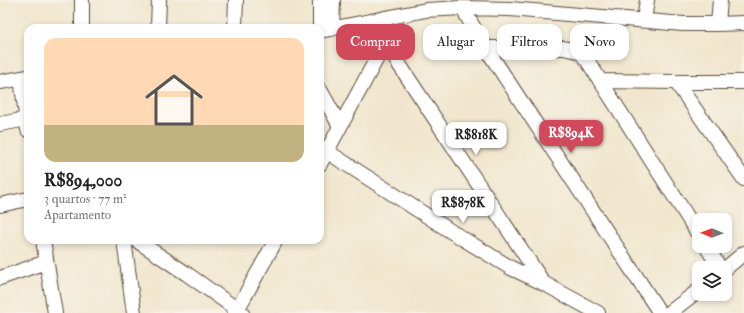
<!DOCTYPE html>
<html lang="pt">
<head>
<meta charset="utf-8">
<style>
	:root { --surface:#fff; --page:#f2f2f2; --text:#222; --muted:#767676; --accent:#d1495b }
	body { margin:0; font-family:"IM FELL Double Pica",serif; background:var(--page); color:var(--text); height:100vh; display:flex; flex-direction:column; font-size:15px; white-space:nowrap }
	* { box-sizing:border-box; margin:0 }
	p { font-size:13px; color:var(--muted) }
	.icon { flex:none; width:22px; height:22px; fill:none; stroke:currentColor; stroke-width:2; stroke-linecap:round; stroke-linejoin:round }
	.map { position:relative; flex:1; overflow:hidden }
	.side { position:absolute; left:24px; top:24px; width:300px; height:220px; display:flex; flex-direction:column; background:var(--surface); border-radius:12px; box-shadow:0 2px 6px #0003 }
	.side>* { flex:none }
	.top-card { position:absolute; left:336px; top:24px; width:348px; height:36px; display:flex; gap:8px }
	.needle { width:26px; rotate:271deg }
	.fabs { position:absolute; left:692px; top:213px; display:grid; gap:8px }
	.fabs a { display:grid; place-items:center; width:40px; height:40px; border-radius:8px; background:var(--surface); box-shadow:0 2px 6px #0003; font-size:20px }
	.price { position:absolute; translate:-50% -34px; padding:0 9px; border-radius:8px; background:#fff; color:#222; font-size:13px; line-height:26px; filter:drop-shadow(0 1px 2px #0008) }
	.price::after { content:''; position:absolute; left:50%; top:24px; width:12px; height:9px; margin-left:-6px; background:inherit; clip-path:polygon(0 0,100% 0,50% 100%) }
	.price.current { background:var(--accent); color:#fff }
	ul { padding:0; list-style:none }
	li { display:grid; align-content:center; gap:8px; height:212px; padding:0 20px }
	li span { display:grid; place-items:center; height:124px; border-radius:12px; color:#555 }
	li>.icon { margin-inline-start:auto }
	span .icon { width:72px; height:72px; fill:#fffc; stroke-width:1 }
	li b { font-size:17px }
	.chip { padding:0 14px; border-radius:12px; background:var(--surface); box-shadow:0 2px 6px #0003; font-size:14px; line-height:36px }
	.chip.current { background:var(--accent); color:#fff }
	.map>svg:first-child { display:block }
</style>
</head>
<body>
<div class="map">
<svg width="744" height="313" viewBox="0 0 744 313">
	<rect width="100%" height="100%" fill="#f7f3e8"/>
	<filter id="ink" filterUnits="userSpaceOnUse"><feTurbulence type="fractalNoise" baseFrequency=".025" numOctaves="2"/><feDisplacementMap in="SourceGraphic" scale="8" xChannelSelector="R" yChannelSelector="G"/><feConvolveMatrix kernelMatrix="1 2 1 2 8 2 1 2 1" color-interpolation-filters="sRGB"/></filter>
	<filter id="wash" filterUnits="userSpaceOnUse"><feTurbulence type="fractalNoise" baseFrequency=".012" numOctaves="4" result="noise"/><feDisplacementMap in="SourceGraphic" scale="16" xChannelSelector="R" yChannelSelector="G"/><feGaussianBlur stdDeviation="0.9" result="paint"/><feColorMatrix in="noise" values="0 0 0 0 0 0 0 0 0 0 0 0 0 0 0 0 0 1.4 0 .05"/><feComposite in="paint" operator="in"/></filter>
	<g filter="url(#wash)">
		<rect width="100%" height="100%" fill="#f1e6cd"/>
	</g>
	<g filter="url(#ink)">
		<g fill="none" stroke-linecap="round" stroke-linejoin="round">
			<!-- minor casing -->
			<g stroke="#564638" stroke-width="16">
				<path id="minor" d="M82 0V28
					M320 0V28
					M462 8 486 48 660 313
					M644 20 647 0
					M718 24 720 0
					M158 28 159 0
					M235 28 236 0
					M332 29 333 0
					M320 31 426 10 462 8 510 9 683 24H718L744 23
					M385 43 544 284
					M486 48H563L578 51 582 54 587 60 699 235
					M21 78 28 130
					M600 81 676 82H744
					M0 82 28 77
					M676 82 744 179
					M320 90 340 126
					M0 124 27 119
					M320 147 452 232 511 268 545 284 598 313
					M320 164 385 43V18
					M0 205 28 199
					M43 240 55 313
					M124 240 134 313
					M136 240 187 274 242 313
					M706 246 720 268
					M725 269 744 253
					M0 278 46 262
					M234 313 237 310 276 240
					M669 313 699 290"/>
			</g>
			<!-- minor -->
			<use href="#minor" stroke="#fff" stroke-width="14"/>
		</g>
	</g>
</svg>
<div class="fabs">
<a><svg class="needle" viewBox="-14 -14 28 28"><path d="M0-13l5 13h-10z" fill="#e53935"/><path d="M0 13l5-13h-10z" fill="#767676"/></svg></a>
<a><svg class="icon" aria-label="layers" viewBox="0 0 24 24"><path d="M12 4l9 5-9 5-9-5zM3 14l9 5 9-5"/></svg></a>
</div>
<b class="price current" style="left:571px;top:154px">R$894K</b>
<b class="price" style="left:476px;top:156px">R$818K</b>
<b class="price" style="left:463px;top:224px">R$878K</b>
<div class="top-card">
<a class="chip current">Comprar</a>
<a class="chip">Alugar</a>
<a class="chip">Filtros</a>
<a class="chip">Novo</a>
</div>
<section class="side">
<ul>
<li><span style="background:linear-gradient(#ffd9b3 70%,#c2b280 0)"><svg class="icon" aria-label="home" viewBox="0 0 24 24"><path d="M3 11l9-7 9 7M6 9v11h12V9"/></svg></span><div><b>R$894,000</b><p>3 quartos · 77 m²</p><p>Apartamento</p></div></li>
</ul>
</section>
</div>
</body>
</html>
